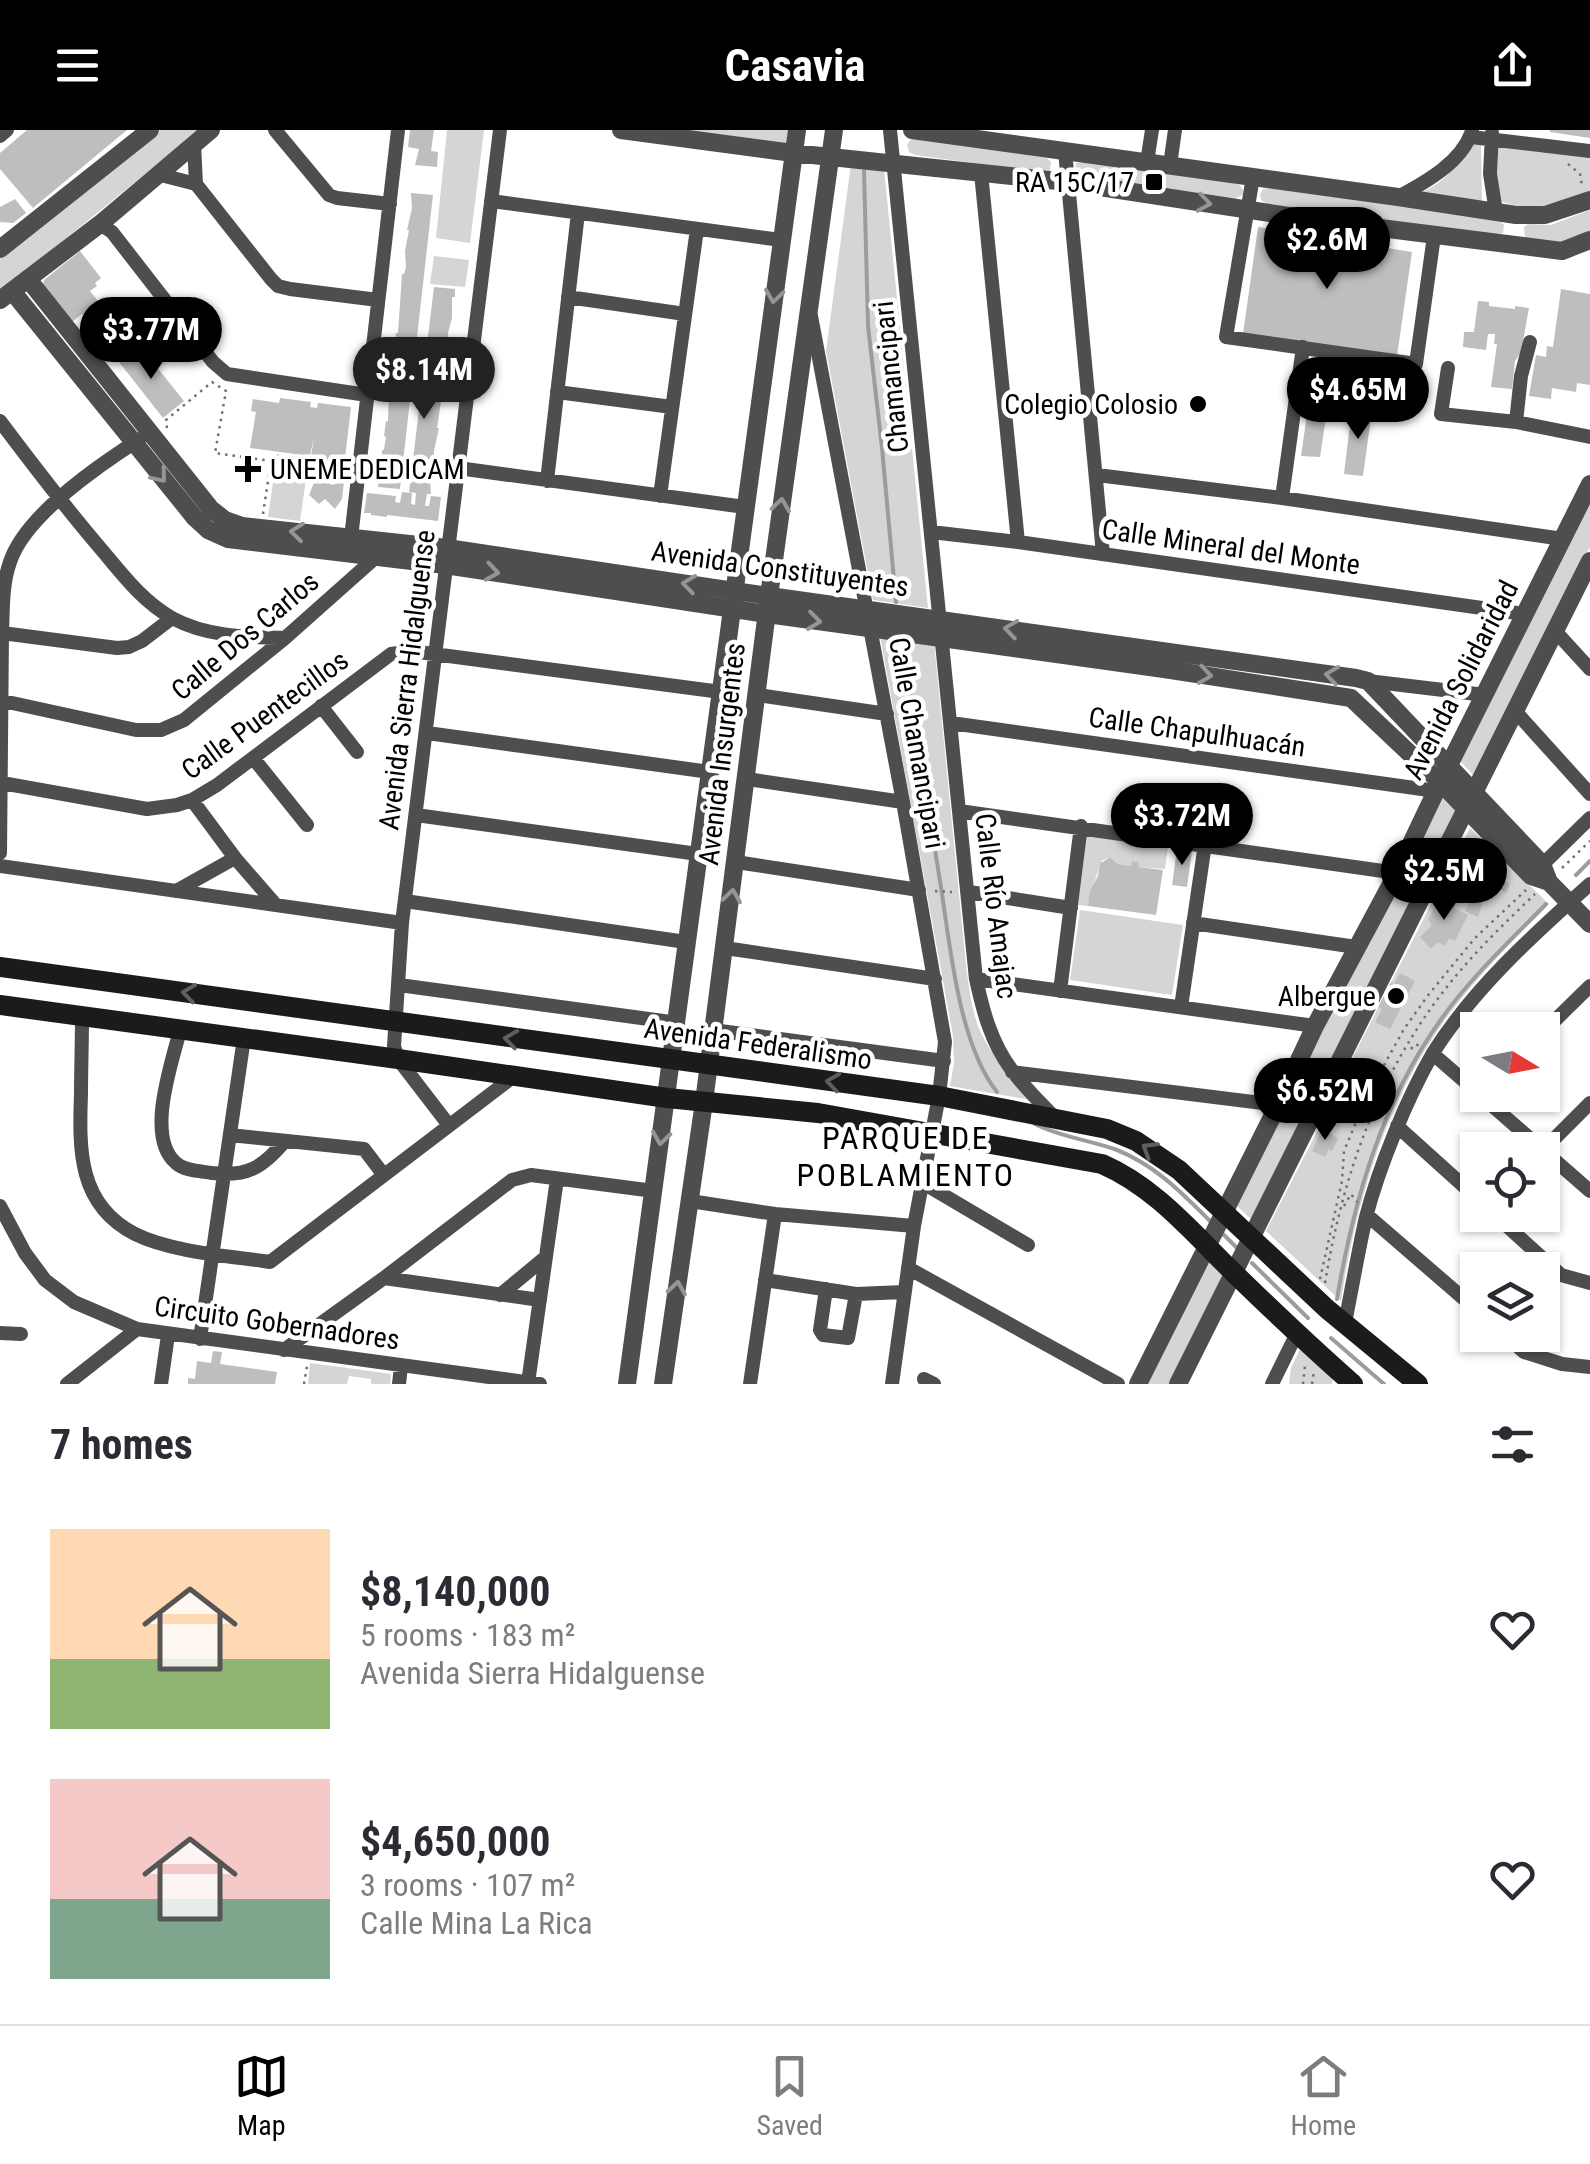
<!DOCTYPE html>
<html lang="en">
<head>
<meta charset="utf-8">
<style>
	:root { --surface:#fff; --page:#f2f2f3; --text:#2b2b33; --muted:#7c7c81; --line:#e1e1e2; --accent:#000 }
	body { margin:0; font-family:"Roboto Condensed",sans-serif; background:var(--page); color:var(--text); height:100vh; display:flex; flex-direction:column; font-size:38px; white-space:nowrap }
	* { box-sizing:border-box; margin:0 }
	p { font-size:32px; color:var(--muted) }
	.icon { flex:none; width:55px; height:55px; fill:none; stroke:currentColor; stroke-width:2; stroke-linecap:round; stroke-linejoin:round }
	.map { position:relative; height:1254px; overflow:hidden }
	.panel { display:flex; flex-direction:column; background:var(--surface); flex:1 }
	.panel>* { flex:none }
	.needle { width:65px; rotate:100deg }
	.buttons { position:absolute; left:1460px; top:882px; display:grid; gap:20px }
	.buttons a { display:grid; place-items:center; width:100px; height:100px; border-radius:0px; background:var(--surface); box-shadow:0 2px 8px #0004; font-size:50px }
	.price { position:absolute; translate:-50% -85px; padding:0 22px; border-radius:35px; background:var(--accent); color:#fff; font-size:32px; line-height:65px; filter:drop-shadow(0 2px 5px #0008) }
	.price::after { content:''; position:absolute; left:50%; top:60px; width:30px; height:22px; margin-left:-15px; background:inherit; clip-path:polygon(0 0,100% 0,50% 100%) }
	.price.on { background:#222; color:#fff }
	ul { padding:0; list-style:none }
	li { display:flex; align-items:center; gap:30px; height:250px; padding:0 50px }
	li span { display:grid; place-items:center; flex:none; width:280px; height:200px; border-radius:0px; color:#555 }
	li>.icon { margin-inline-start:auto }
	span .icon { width:120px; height:120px; fill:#fffc; stroke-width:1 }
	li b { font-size:42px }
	h2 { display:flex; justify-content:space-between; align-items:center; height:120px; padding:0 50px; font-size:42px }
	header { display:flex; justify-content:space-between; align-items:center; height:130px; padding:0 50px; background:var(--accent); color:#fff; font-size:45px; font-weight:700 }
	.tabs { display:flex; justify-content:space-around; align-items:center; height:140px; border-top:2px solid var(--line); background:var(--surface); font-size:28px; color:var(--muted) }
	.tabs a { display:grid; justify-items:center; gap:5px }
	.tabs .on { color:var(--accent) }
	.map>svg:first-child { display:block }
</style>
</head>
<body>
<header><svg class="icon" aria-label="menu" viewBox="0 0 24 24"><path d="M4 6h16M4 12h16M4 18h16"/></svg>Casavia<svg class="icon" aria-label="share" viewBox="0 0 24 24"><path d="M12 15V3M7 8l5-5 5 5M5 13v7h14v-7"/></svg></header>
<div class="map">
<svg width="1590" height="1254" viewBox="0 0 1590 1254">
	<rect width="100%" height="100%" fill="#fff"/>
	<!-- green -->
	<path fill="#d5d5d5" d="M161 0H199L0 162V129Z
		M447 0H484L470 113 436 108Z
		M680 0H788L786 15Z
		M918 8 1047 28 1051 32 1050 41 1044 43 915 25 909 22 907 15 911 9Z
		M1474 11 1481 13 1482 72 1420 63C1445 53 1460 33 1474 11Z
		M1498 13 1590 25V63C1565 73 1524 84 1499 70L1497 58Z
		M1083 32 1234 53 1240 55 1243 60V65L1232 70 1075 45 1076 33Z
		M851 34 884 39 928 478 873 470 826 221Z
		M1270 58 1487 87 1498 90 1504 95 1503 103 1495 105 1267 74 1261 70 1260 64 1263 59Z
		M1590 80V101L1560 112 1525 108 1524 97 1528 94 1551 95Z
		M434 126 469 130 465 157 430 154Z
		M277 324 309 328 300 391 268 387Z
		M1590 366V417L1475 647 1458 629Z
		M880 506 934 512 966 835C968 851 970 867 974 883 982 917 1009 944 1031 970L950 956 954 933 953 906Z
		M1440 664 1456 679 1252 1090 1235 1074Z
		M1470 698 1549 774C1508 816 1466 857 1434 906 1382 985 1355 1078 1341 1171L1266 1101 1322 992 1326 989 1337 969 1333 966Z
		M1091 706 1168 716 1165 739 1138 737V732L1133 731 1131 736 1118 734 1110 727 1100 732C1098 747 1090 760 1088 776L1078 775 1087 707Z
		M1080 780 1183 795 1172 865 1070 850Z
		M1209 1125 1226 1142 1170 1254H1145Z
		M1301 1217 1333 1245 1332 1254H1289L1291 1238Z
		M310 1233 391 1244 390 1254H371V1249L349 1246 347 1254H308Z"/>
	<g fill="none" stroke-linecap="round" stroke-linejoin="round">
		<!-- stream -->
		<path stroke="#9c9c9c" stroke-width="4" d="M864 41 868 196 882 318 896 472
			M902 510C914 590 927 671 940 751 950 813 958 913 997 962
			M1576 745 1590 731
			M1035 994C1060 1007 1090 1010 1117 1020 1155 1035 1182 1063 1210 1091
			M1220 1101 1237 1118
			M1252 1133 1308 1188
			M1337 1169C1354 1069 1382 971 1442 888 1472 846 1510 811 1546 774
			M1331 1208 1384 1254"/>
	</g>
	<!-- building -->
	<path fill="#bebebe" d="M27 0H127L33 78 0 39V23Z
		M410 0H434L431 21 438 22 437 37 415 35 419 19 408 17Z
		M1550 0H1590V8L1550 2Z
		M411 63 433 65 400 359 378 357 379 349 381 350 382 320H384L385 313 386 307 384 306 386 291H388L389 261 391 262 392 254 391 241 392 232H395L396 218H394L396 203H398L402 144H404L406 137 405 121 409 100H407L412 78Z
		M15 69 26 83 13 93 0 92V77Z
		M1258 97 1412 122 1397 226 1243 204Z
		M80 121 101 148 95 153 97 156 90 161 98 171 103 167 112 178 92 195 82 184 72 192 43 156 44 150Z
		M434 157 455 159V167H452V188L448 203 447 226 445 225 444 233V239H446L437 298H439L434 321V343H432L430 350 431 364H427L425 376H429L431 366 441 367 438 391 387 385V387L371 385V383H364L367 363 396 366 395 372 400 373 402 362 412 363 411 374 415 375 416 363 409 362Z
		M1561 159 1590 164V255L1577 253 1576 262 1552 258 1551 269 1529 266 1536 225 1546 227 1547 216 1553 217Z
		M1478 171 1489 172V176L1515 179V176L1529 178 1521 222 1515 231 1512 259 1491 257 1497 214H1494L1495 204H1488L1486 220 1463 217 1464 202H1474Z
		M139 215 184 271 163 288 119 232Z
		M1336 242 1353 245 1350 266 1334 264Z
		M1358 244 1378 247 1373 275 1353 272Z
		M1314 247 1329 249 1326 267 1311 265Z
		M280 268 311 272 310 277 317 278 318 273 351 277 343 345 309 340 314 306 310 326 250 318 256 282 251 281 253 269 279 273Z
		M1309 271 1328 274 1320 327 1301 326Z
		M1352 278 1372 280 1363 346 1344 344Z
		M327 347 331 355 344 352 342 369 335 379 325 369 319 374 309 365 316 348Z
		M1465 709 1470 722 1482 728 1480 733 1496 741 1494 744 1510 754 1506 763 1500 759 1496 767 1489 763 1486 769 1484 768 1478 787 1465 781 1472 768 1454 759 1451 764 1442 760Z
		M1177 719 1192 721 1187 757 1172 755Z
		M1110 727 1118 734 1131 736 1132 731 1139 732 1138 737 1163 740 1156 785 1088 776 1090 761 1098 746 1100 732H1103Z
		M1443 765 1457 772 1454 778 1468 785 1455 811 1449 808 1445 816 1438 812 1431 819 1420 807 1432 795 1428 790 1436 774 1441 776Z
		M1400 843 1415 851 1390 899 1375 892 1382 879 1378 877 1391 852 1394 854Z
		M1321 1001 1329 1002 1338 1009 1332 1021 1329 1019 1325 1027 1312 1021Z
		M213 1221 222 1222 220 1234 277 1242 275 1254H188V1248L195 1249 197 1231 211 1233Z"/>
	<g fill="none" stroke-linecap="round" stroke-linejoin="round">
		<!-- path -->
		<path stroke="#707070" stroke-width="2.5" stroke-dasharray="2.5 5" stroke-linecap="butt" d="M1568 34 1580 44 1582 55
			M167 298 166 290 212 252 226 261 215 323 271 331 263 384
			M1562 738 1590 711
			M935 761 952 762
			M1411 919 1416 914 1419 916
			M1344 1076 1351 1064 1357 1072
			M1320 1149 1342 1051 1344 1021 1368 964 1404 899 1429 864 1475 808 1526 760
			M1325 1153C1344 1038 1383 931 1460 841 1483 814 1509 789 1535 764
			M304 1254 307 1236
			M1303 1254 1305 1236
			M1312 1254 1314 1241"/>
		<!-- minor -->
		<path stroke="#4e4e4e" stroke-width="14" d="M275 0 329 65 337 68 390 74
			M890 0 976 849C983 881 991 912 1011 939 1023 956 1039 971 1054 987
			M1492 3 1490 44 1496 82
			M0 6 7 0
			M1471 7 1590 21
			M194 14 196 54 271 149 278 156 290 159 378 170
			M1065 21 1103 424
			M1147 32 1152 0
			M1170 35 1175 0
			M981 43 1018 412
			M157 44 196 54
			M1253 47 1226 207 1416 234 1434 106
			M1398 67C1426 52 1462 32 1472 1
			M491 71 781 110
			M100 94 112 102 213 232 227 244 367 265
			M568 167 685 184
			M811 186 903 672 945 912 939 966 914 1096 892 1254
			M1448 238 1441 284 1516 292 1590 307
			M557 262 672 277
			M0 291C33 335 65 377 101 419 122 444 142 471 172 488 207 507 248 507 285 508
			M1516 292 1521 246 1530 212
			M458 338 745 377
			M1097 345 1282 368 1563 409
			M547 351 578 83
			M660 366 697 99
			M1282 368 1303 217
			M931 402 1018 412 1524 484
			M351 408 398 0
			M1556 502 1590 539
			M2 503 117 518 129 517 142 511 172 488
			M1368 551 1485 565
			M758 565 887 584
			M3 571 136 600H161L184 590 285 508 375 428 376 421
			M321 576 357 622
			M1515 581 1590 664
			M951 593 1436 661
			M427 603 710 642
			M254 629 307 695
			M747 649 903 672
			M2 653 147 679 177 675 192 670 217 655 391 524 411 521 721 562
			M192 670 235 728 276 775
			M959 681 1397 743
			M416 685 698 724
			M0 723 2 503C3 480 2 454 10 432 25 386 99 335 140 309
			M736 732 919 760
			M0 736 402 793
			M1537 740 1590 688
			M176 761 235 728
			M969 762 1071 778
			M405 771 686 812
			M1193 793 1356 817
			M725 818 935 849
			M976 849 1315 896
			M399 855 678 893
			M1060 861 1081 696
			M1181 877 1205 714
			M82 887C82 913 81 939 81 964 79 1020 78 1075 135 1104 171 1122 230 1126 270 1132L513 947
			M180 900C172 933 145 1007 176 1033 185 1041 200 1041 212 1043 248 1047 263 1037 285 1011
			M713 900 944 931
			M1542 903 1590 856
			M1433 924 1478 963
			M1012 942 1278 975
			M1480 965 1590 1061
			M448 994 398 929 394 916 402 793 500 0
			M1397 996 1478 1069
			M230 1005 364 1019 383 1044
			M1543 1020 1590 973
			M923 1053 1028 1115
			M690 1071 775 1084 914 1096
			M0 1076 25 1123 45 1150 74 1172 137 1199 540 1254
			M1367 1085 1478 1181
			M1495 1085 1561 1145 1590 1153
			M908 1138 1118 1254
			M384 1148 540 1170
			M765 1150 856 1164 904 1162
			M826 1159 820 1200 823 1205 848 1208 856 1164
			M500 1165 546 1127
			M1345 1193C1352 1158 1358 1122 1366 1087 1379 1037 1407 968 1433 923 1473 859 1534 804 1590 754
			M0 1203 21 1204
			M1505 1205 1524 1222 1562 1234 1590 1237
			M200 1209 244 908
			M284 1220 384 1148 512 1050 531 1045 654 1061
			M924 1249 934 1254
			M528 1253 557 1049
			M67 1254 137 1199
			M161 1254 168 1205
			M399 1254 401 1236
			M750 1254 775 1084
			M1272 1254 1297 1203"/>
		<!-- tertiary -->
		<path stroke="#4e4e4e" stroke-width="18" d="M621 0 793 23 1067 52 1309 89 1562 121 1590 110
			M912 0 1398 67 1516 85H1545L1590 70
			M0 119 150 0
			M28 149 211 379 225 390 242 396 447 418 769 466 1356 548 1368 551 1542 734 1549 752 1590 794
			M12 161 195 388 208 400 228 409 445 435 767 484 1164 539 1351 568 1440 652 1531 746 1549 752
			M0 170 100 94 211 0
			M627 1254 797 0
			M663 1254 704 972 769 466 834 0
			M1138 1254 1278 975 1315 896 1397 743 1436 661 1590 354
			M1178 1254 1590 431"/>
		<!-- secondary -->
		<path stroke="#1b1b1b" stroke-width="20" d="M0 837 939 966 1107 999 1136 1011 1179 1040 1327 1179 1418 1254
			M0 875 398 929 667 968 818 983 1102 1034C1155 1057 1192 1102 1233 1142 1272 1180 1312 1218 1353 1254"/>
	</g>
	<!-- one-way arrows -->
	<defs><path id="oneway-chevron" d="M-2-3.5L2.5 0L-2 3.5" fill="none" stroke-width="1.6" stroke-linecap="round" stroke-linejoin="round" transform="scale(2.5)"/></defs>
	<g stroke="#959595">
		<use href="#oneway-chevron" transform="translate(1204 73) rotate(9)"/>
		<use href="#oneway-chevron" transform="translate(774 166) rotate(98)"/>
		<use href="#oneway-chevron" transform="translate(160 346) rotate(51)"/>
		<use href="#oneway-chevron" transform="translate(781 375) rotate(-82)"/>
		<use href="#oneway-chevron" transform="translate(297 402) rotate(-174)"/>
		<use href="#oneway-chevron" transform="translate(492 442) rotate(9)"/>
		<use href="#oneway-chevron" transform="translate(689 454) rotate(-172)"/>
		<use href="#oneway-chevron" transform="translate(814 491) rotate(7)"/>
		<use href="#oneway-chevron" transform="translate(1011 499) rotate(-172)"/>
		<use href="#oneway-chevron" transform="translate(1205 545) rotate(8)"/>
		<use href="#oneway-chevron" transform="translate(1332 545) rotate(-172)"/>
		<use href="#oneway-chevron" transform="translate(732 766) rotate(-82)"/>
		<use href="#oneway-chevron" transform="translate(661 1008) rotate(98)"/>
		<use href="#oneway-chevron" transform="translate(677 1158) rotate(-81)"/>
	</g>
	<g stroke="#5f5f5f">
		<use href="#oneway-chevron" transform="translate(189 863) rotate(-172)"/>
		<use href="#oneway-chevron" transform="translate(511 909) rotate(-172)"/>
		<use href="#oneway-chevron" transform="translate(833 952) rotate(-172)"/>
		<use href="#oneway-chevron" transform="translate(1149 1019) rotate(-148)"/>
	</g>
	<!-- markers -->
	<g fill="#000" stroke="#fff" stroke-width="4">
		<rect x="1144" y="42" width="20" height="20" rx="5"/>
		<circle cx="1198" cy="274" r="10"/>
		<path d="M243 324h10v10h10v10h-10v10h-10v-10h-10v-10h10z"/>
		<circle cx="1396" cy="866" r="10"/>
	</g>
	<g text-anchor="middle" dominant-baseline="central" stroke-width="9" stroke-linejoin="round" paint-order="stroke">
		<!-- poi labels -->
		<g font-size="28" fill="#000" stroke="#fff" text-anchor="end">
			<text x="1134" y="52">RA 15C/17</text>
			<text x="1178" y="274">Colegio Colosio</text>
			<text x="270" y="339" text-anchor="start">UNEME DEDICAM</text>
			<text x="1376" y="866">Albergue</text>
		</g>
		<!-- street labels -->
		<g font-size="28" fill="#000" stroke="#fff">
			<text transform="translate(891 247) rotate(-96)">Chamancipari</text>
			<text transform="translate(1231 417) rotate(8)">Calle Mineral del Monte</text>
			<text transform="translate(780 439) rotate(8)">Avenida Constituyentes</text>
			<text transform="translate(245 506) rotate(-40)">Calle Dos Carlos</text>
			<text transform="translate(407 550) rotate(-83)">Avenida Sierra Hidalguense</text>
			<text transform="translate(1461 550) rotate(-63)">Avenida Solidaridad</text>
			<text transform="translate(265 585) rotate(-36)">Calle Puentecillos</text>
			<text transform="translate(1197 602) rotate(8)">Calle Chapulhuacán</text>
			<text transform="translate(917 613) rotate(80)">Calle Chamancipari</text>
			<text transform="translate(722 624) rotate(-83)">Avenida Insurgentes</text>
			<text transform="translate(996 776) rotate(83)">Calle Río Amajac</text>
			<text transform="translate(758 914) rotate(8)">Avenida Federalismo</text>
			<text transform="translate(277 1193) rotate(8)">Circuito Gobernadores</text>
		</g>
		<!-- quarter labels -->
		<g font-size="32" letter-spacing="2.5" fill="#000" stroke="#fff">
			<text x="906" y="1008">PARQUE DE<tspan x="906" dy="37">POBLAMIENTO</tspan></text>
		</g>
	</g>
</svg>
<div class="buttons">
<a><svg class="needle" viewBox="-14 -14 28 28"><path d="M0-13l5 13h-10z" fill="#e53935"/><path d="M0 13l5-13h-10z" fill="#7c7c81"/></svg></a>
<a><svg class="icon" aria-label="locate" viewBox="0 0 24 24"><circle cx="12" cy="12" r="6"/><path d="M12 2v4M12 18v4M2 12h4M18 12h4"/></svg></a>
<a><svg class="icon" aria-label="layers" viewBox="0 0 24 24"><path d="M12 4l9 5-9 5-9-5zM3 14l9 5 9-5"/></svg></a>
</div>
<b class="price" style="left:1327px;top:162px">$2.6M</b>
<b class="price" style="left:151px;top:252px">$3.77M</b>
<b class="price on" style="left:424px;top:292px">$8.14M</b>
<b class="price" style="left:1358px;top:312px">$4.65M</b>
<b class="price" style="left:1182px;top:738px">$3.72M</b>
<b class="price" style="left:1444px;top:793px">$2.5M</b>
<b class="price" style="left:1325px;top:1013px">$6.52M</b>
</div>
<section class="panel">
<h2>7 homes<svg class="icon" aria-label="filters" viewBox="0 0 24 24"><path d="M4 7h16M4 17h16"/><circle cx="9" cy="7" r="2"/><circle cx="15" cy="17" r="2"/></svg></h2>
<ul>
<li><span style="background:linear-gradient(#ffd9b3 65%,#8fb573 0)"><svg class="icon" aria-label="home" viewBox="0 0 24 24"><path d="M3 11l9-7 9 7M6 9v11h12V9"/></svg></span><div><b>$8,140,000</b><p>5 rooms · 183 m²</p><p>Avenida Sierra Hidalguense</p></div><svg class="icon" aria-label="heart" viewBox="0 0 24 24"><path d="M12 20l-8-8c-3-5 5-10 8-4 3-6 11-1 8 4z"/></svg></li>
<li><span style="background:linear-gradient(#f6c9c9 60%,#7fa58c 0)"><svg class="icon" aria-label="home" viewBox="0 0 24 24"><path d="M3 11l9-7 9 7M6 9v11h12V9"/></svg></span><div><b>$4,650,000</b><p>3 rooms · 107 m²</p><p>Calle Mina La Rica</p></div><svg class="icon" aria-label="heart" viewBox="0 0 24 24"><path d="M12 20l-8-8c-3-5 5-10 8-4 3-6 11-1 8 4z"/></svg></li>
</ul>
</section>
<nav class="tabs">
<a class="on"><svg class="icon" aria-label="map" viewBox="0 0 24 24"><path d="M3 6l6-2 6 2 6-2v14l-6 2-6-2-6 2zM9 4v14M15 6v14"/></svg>Map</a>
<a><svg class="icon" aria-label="saved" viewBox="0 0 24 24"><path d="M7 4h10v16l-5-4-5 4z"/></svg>Saved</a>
<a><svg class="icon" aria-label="home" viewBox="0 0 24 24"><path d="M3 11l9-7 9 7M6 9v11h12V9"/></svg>Home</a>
</nav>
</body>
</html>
